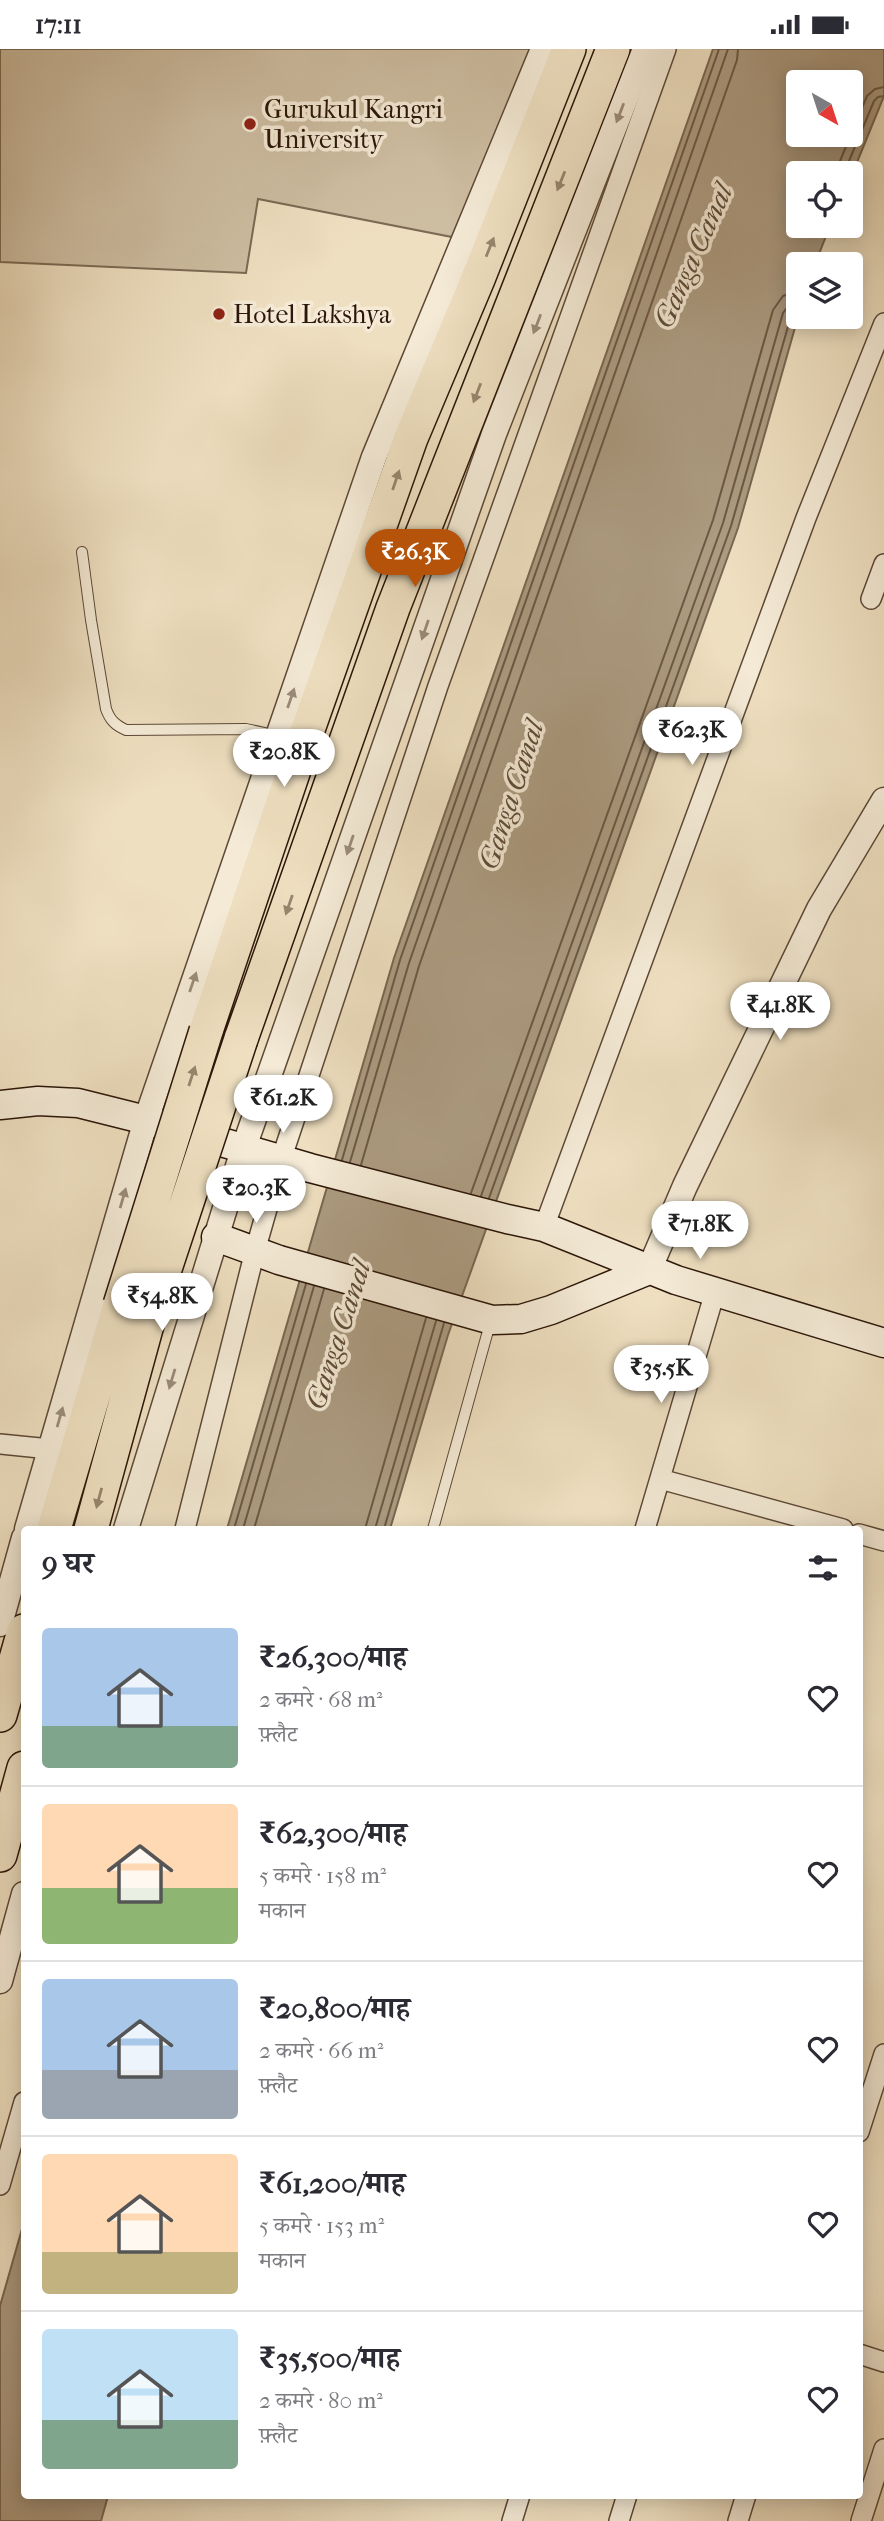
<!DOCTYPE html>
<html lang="hi">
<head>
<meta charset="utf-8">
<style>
	:root { --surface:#fff; --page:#f7f7f7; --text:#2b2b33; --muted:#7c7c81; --line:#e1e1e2; --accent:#b45309 }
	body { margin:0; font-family:"IM FELL French Canon","Noto Serif Devanagari",serif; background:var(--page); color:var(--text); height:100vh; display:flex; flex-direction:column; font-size:26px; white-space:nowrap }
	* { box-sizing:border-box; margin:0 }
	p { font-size:23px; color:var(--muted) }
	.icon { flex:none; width:38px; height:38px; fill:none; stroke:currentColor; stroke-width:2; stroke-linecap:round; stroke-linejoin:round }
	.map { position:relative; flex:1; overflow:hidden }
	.side { position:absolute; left:21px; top:1477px; width:842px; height:973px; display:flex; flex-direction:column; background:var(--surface); border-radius:7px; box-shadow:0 4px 18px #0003 }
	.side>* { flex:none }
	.needle { width:46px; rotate:141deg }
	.buttons { position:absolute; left:786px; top:21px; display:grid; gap:14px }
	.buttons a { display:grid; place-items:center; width:77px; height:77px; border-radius:7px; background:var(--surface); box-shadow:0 4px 18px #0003; font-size:35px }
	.price { position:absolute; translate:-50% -60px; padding:0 16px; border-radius:24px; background:#fff; color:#222; font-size:23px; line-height:46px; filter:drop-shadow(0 2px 4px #0008) }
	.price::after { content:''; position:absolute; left:50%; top:42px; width:21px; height:16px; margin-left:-10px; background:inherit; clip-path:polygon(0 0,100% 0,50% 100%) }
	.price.current { background:var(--accent); color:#fff }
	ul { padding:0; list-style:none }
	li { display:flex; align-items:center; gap:21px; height:175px; padding:0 21px }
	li+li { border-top:2px solid var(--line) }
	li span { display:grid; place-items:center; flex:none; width:196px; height:140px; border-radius:7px; color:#555 }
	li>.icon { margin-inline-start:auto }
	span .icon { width:84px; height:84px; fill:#fffc; stroke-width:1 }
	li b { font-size:30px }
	h2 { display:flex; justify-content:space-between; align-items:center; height:84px; padding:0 21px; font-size:30px }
	.status { display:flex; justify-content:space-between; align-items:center; height:49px; padding:0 35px; background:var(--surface); direction:ltr }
	.status svg { height:19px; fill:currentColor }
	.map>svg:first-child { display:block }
</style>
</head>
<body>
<div class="status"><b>17:11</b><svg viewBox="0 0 49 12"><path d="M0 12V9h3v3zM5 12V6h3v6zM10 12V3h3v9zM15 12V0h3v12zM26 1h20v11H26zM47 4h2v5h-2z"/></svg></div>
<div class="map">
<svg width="884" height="2472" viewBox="0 0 884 2472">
	<rect width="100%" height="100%" fill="#eedfc0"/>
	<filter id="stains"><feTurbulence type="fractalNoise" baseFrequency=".00286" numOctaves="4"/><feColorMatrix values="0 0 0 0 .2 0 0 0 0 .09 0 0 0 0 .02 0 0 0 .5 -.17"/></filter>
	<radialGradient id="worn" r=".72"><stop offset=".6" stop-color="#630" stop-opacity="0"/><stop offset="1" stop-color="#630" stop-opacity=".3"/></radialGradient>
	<!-- green -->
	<path fill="#cdbda1" stroke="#7c6a54" stroke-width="2" d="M0 0H532L452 188 258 150 246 224 0 213Z"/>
	<!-- water -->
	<path fill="#ac9b81" stroke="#796651" stroke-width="2" fill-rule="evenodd" d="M713 0H884V47L851 128 850 124H798V177H830L815 215H798V268L738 479 448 1286 390 1480H227L394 909ZM798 33H850V86H798Z
		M24 2173V2446L108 2447 101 2472H0V2257Z"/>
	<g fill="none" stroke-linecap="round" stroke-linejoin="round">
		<!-- shore -->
		<path stroke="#6c5844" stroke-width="2" d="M835 124 867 47 875 40 884 38
			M844 124 874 52 878 48 884 47
			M342 1111 400 911 719 0
			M350 1113 409 914 728 0
			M361 1116 419 917 737 11 738 0
			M471 1144 713 471 773 261 783 247 798 242
			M481 1147 723 474 783 264 789 256 798 252
			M489 1149 731 477 791 267 798 261
			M234 1480 306 1235
			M243 1480 314 1237
			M254 1480 324 1240
			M365 1480 426 1269
			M375 1480 436 1272
			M384 1480 444 1274"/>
		<!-- service casing -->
		<g stroke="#5c4836" stroke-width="12">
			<path id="service" d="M82 503 91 571 106 660C110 671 115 676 126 681L246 680 278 687
				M433 1480 491 1271"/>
		</g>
		<!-- minor casing -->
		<g stroke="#5c4836" stroke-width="22">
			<path id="minor" d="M871 550 884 515
				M544 1178 806 469 884 274
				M0 1395 50 1400
				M660 1430 843 1480
				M185 1480 255 1202 281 1111 438 637 666 0
				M645 1480 715 1243
				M859 1485 884 1492
				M859 2083 884 2005
				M0 2136 24 2053
				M859 2305 884 2313
				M512 2472 520 2446
				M619 2472 627 2446
				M738 2472 746 2446
				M861 2472 884 2400"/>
		</g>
		<!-- tertiary casing -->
		<g stroke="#5c4836" stroke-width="27">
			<path id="tertiary" d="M649 1221 685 1137 819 860 884 751
				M27 1480 146 1071 374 408 543 0
				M126 1480 243 1101 494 385 645 0
				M0 1575 24 1489
				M0 1932 24 1845"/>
		</g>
		<!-- secondary casing -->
		<g stroke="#2c1608" stroke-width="31">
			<path id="secondary" d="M0 1056 38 1052 78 1054 146 1071 310 1119 507 1170 544 1178 676 1231 884 1294
				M216 1188 279 1211 492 1271 521 1270 551 1261 649 1221"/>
		</g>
		<!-- trunk casing -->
		<g stroke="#2c1608" stroke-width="36">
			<path id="trunk" d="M206 982 300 703 411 389 478 230 569 0
				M241 990 393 559 613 0
				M54 1480 120 1256
				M91 1480 150 1265
				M0 1666 24 1582
				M0 1806 24 1719"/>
		</g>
		<!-- service -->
		<use href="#service" stroke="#f4ead6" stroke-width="10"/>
		<!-- minor -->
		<use href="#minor" stroke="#f4ead6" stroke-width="19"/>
		<!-- tertiary -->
		<use href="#tertiary" stroke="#f4ead6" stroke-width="24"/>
		<!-- secondary -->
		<use href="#secondary" stroke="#f4ead6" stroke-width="28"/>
		<!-- trunk -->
		<use href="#trunk" stroke="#eedfc0" stroke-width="33"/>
		<!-- trunk-bridge casing -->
		<g stroke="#2c1608" stroke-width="36" stroke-linecap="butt">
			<path id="trunk-bridge" d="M120 1256 206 982
				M150 1265 241 990"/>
		</g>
		<!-- trunk-bridge -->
		<use href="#trunk-bridge" stroke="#eedfc0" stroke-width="33"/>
	</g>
	<!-- one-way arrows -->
	<defs><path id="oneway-solid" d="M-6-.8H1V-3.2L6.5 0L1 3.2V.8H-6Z" transform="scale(1.75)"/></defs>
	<g fill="#9a8b79">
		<use href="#oneway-solid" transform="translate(620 64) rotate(111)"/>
		<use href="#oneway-solid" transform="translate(537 275) rotate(111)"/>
		<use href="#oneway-solid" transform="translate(425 581) rotate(109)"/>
		<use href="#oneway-solid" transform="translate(291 649) rotate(-71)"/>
		<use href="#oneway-solid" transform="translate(350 796) rotate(109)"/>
		<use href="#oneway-solid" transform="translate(193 933) rotate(-71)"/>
		<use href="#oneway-solid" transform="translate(123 1149) rotate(-74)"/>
		<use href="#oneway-solid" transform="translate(172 1330) rotate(107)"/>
		<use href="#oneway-solid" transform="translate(60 1368) rotate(-74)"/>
	</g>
	<g fill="#97856d">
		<use href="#oneway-solid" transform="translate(561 132) rotate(112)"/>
		<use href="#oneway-solid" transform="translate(490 198) rotate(-68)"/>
		<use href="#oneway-solid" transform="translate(477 344) rotate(111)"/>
		<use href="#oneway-solid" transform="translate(396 431) rotate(-71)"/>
		<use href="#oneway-solid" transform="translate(289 856) rotate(109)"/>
		<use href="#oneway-solid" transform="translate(192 1027) rotate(-72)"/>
		<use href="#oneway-solid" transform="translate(99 1449) rotate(105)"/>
	</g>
	<!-- markers -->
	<g fill="#8f2418" stroke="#f4ead6" stroke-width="2.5">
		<circle cx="250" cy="75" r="7"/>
		<circle cx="219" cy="265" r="7"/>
	</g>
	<g text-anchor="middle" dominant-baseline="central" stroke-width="7" stroke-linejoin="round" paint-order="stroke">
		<!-- poi labels -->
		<g font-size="26" fill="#2c1608" stroke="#f4ead6" text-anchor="start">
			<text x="264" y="60">Gurukul Kangri<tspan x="264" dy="30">University</tspan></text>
			<text x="233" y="265">Hotel Lakshya</text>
		</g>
		<!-- water labels -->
		<g font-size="28" font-style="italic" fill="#5f4b38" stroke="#f4ead6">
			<text transform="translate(693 207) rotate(-66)">Ganga Canal</text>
			<text transform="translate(511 746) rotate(-72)">Ganga Canal</text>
			<text transform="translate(338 1286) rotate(-72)">Ganga Canal</text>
		</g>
	</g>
	<rect width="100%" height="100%" filter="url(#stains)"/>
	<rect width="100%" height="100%" fill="url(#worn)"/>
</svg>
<div class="buttons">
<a><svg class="needle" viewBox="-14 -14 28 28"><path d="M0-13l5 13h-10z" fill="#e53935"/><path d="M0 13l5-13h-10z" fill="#7c7c81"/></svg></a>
<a><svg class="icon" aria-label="locate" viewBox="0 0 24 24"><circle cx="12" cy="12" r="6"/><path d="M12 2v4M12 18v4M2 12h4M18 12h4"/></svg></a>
<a><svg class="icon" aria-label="layers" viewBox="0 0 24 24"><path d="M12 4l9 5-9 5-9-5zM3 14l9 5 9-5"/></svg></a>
</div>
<b class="price current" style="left:415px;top:540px">₹26.3K</b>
<b class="price" style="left:692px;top:718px">₹62.3K</b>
<b class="price" style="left:284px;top:740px">₹20.8K</b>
<b class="price" style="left:780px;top:993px">₹41.8K</b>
<b class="price" style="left:283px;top:1086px">₹61.2K</b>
<b class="price" style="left:256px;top:1176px">₹20.3K</b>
<b class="price" style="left:700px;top:1212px">₹71.8K</b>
<b class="price" style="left:162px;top:1284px">₹54.8K</b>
<b class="price" style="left:661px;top:1356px">₹35.5K</b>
<section class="side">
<h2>9 घर<svg class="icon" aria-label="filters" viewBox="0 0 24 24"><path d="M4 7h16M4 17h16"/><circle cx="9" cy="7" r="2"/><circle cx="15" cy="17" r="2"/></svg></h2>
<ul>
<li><span style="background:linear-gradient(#a9c7e8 70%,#7fa58c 0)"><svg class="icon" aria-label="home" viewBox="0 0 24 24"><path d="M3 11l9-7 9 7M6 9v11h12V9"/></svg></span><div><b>₹26,300/माह</b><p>2 कमरे · 68 m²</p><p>फ़्लैट</p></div><svg class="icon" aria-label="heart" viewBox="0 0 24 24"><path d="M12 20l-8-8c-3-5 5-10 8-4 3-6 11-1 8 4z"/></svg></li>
<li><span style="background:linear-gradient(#ffd9b3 60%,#8fb573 0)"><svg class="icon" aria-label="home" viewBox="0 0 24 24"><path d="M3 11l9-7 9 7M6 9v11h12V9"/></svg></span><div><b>₹62,300/माह</b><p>5 कमरे · 158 m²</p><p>मकान</p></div><svg class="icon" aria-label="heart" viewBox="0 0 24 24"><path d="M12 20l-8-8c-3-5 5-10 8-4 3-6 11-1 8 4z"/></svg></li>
<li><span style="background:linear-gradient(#a9c7e8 65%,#9aa5b1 0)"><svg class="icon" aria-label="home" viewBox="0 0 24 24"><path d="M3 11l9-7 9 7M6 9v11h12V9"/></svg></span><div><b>₹20,800/माह</b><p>2 कमरे · 66 m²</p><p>फ़्लैट</p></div><svg class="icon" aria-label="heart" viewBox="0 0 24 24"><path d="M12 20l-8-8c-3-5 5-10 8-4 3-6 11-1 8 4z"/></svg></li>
<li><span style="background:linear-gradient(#ffd9b3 70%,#c2b280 0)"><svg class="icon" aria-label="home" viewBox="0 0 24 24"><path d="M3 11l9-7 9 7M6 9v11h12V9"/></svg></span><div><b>₹61,200/माह</b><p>5 कमरे · 153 m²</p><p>मकान</p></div><svg class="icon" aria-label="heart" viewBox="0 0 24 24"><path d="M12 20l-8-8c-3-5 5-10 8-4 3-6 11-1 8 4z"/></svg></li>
<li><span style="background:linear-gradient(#bfe0f5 65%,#7fa58c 0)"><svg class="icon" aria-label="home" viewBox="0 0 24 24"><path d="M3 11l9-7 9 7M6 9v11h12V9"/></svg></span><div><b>₹35,500/माह</b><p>2 कमरे · 80 m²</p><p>फ़्लैट</p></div><svg class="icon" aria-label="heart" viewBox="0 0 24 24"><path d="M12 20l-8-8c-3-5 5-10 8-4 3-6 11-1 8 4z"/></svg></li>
</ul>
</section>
</div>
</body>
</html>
